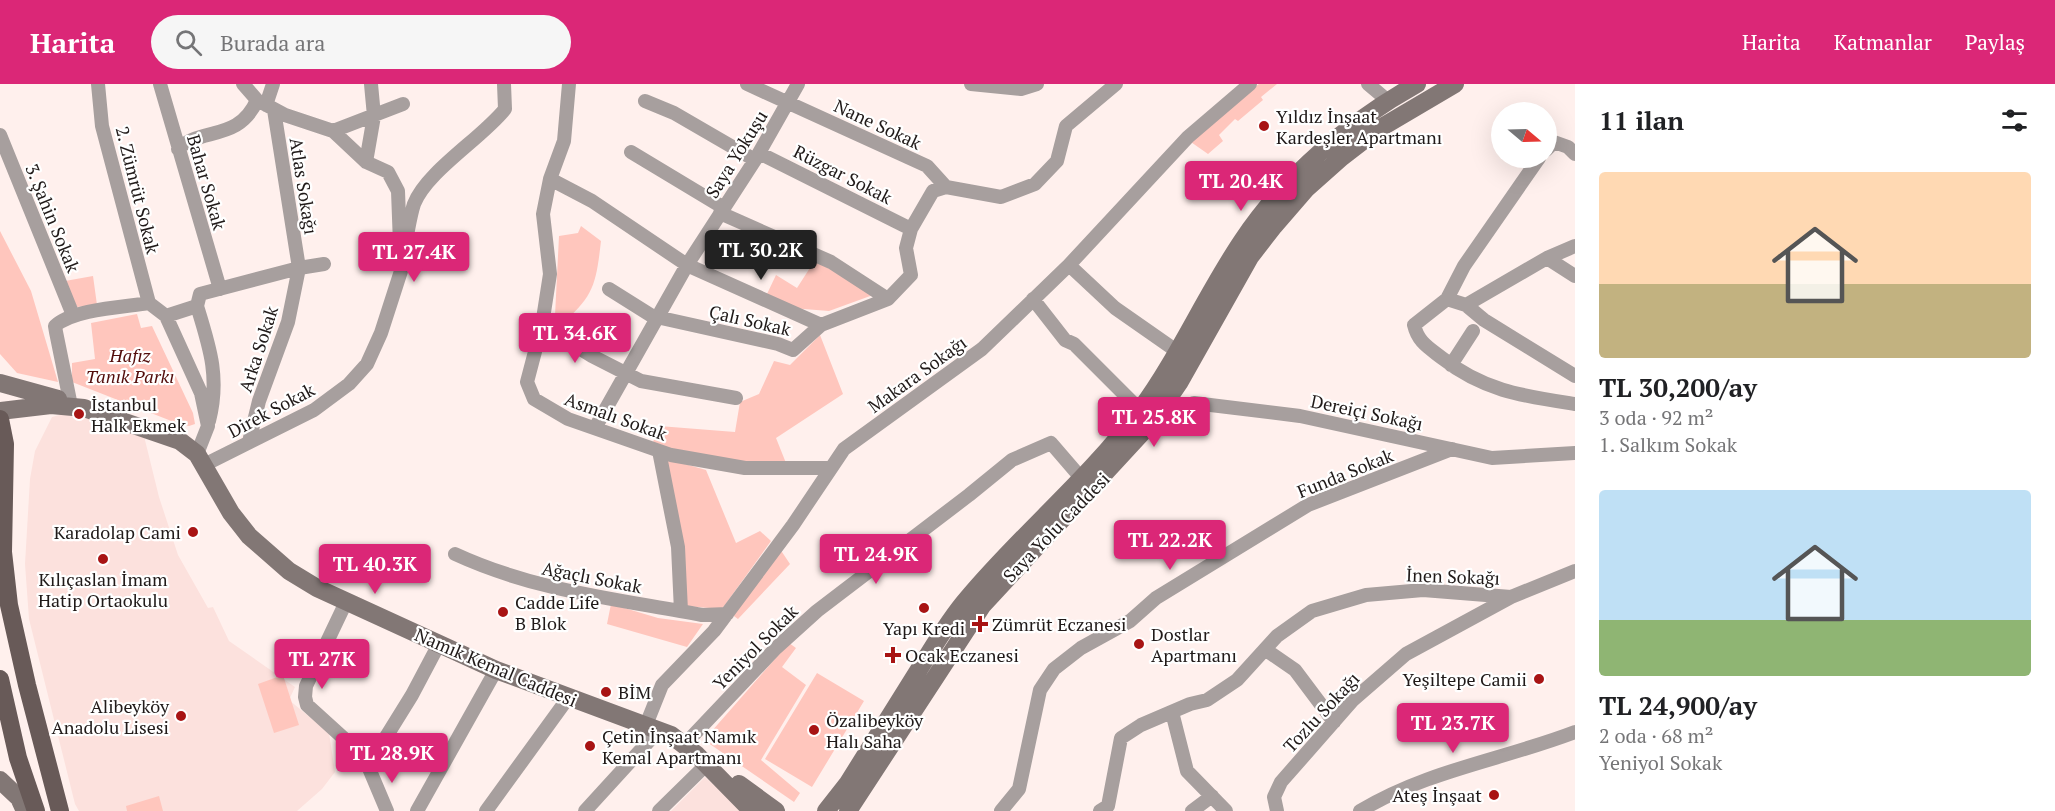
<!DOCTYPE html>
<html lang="tr">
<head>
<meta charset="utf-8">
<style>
	:root { --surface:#fff; --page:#f6f6f6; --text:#202124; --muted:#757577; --accent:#db2777 }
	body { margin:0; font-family:"PT Serif",serif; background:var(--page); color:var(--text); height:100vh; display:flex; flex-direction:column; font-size:22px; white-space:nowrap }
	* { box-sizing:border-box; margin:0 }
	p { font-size:20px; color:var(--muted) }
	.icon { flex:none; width:33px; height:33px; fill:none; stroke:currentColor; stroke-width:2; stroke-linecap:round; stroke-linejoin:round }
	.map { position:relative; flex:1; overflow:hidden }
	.panel { display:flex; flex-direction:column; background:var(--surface); width:480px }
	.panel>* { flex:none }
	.needle { width:39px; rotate:109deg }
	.buttons { position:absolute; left:1491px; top:18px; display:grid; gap:12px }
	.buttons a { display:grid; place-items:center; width:66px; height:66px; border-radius:50%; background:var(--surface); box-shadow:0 6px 24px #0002; font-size:30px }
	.price { position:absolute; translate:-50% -51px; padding:0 14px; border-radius:6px; background:var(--accent); color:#fff; font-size:20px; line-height:39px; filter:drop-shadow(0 2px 3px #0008) }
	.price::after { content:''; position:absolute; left:50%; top:36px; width:18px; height:14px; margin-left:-9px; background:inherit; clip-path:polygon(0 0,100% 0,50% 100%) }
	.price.current { background:#222; color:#fff }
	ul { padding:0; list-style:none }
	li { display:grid; align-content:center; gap:12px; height:318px; padding:0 24px }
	li span { display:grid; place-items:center; height:186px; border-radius:6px; color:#555 }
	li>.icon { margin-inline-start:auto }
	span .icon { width:108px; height:108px; fill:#fffc; stroke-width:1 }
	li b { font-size:26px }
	h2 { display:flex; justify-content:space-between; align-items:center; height:72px; padding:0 24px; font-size:26px }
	header { display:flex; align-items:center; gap:36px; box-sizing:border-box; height:84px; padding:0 30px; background:var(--accent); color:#fff }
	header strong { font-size:28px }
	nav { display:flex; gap:33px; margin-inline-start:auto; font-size:21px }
	.search { width:420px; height:54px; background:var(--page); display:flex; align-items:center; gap:15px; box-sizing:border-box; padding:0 21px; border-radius:33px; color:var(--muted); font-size:22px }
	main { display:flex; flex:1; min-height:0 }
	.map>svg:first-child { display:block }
</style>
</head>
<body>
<header>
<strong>Harita</strong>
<div class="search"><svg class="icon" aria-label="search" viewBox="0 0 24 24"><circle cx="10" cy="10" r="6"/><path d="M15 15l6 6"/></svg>Burada ara</div>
<nav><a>Harita</a><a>Katmanlar</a><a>Paylaş</a></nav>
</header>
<main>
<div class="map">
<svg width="1575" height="727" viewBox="0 0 1575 727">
	<rect width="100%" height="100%" fill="#fff0ed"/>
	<!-- built -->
	<path fill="#fce1dd" d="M67 329 143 348 159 413 178 471 208 524 213 523 229 557 295 603 289 616 329 649 335 688 322 705 297 727H79L75 720 29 535 25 480 30 395 35 367 52 333Z
		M705 693 743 727H671Z"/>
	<!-- green -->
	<path fill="#ffc6bd" d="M1259 0H1277L1261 13 1263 16 1238 37 1235 35 1219 51 1223 57 1208 70 1188 56 1230 19Z
		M581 142 601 157C596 200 594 213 560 241L555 232 559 152 578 149Z
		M0 147 31 207 58 298 17 289 0 270Z
		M815 176 873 211 829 227 791 224 767 210 776 191 797 204Z
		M93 192 97 221 77 223 65 197Z
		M137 230 141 244 152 242 193 329 195 340 189 342 179 340 72 298V279L95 275 91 239Z
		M820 251 843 310 776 354 786 379 746 378 652 361 659 342 735 348 740 318 759 310 774 277 790 281Z
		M664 374 706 386 736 459 760 447 771 457 722 525 684 522Z
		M780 465 790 480 738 535 731 530Z
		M611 520 658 534 703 540 687 563 607 540Z
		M789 559 796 564 782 583 806 601 761 676 800 709 794 718 704 656Z
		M817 589 864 617 812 703 765 675Z
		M283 591 299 641 274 649 258 600Z
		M159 712 163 727H127L126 722Z"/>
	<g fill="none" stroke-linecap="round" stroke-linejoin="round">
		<!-- street -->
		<path stroke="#a79f9e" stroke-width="14" d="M98 0 102 42 149 219
			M160 0 220 205
			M569 0 564 57 550 95 543 130 550 190 542 241 527 298 534 315 568 335 671 371 745 384H831
			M747 0 927 82 946 103
			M971 0 1021 5 1037 0
			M1368 0 1387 16
			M645 17 674 29 755 76
			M266 21 273 0
			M333 47 403 20
			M0 51 73 231
			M178 65C200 43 239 58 257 16
			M1546 66 1554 58 1568 63 1575 70
			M631 68 724 124
			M759 69 911 145
			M366 78 374 32 371 0
			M550 95 592 117 687 181 821 241
			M720 129 831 178 888 215
			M405 161C408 148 410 132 414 120 427 87 482 54 505 25L504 0
			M1575 162 1547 174 1466 221 1447 215 1414 241C1418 258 1428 263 1442 274 1484 307 1523 312 1575 320
			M1547 174 1575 192
			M1069 181 1115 224 1178 268
			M609 205 652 232 778 260 793 266 821 241 888 215 911 191 906 164 911 145 933 107 946 103 1001 113 1035 100 1057 77 1066 42 1116 0
			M1033 215 1065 256 1074 260 1140 326
			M1447 215 1464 182 1539 74
			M1466 221 1484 236 1575 292
			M197 222C210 264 220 294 209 337
			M166 232 201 309 208 342 197 370
			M542 241 592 272 641 297 736 314
			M1451 281 1473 247
			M71 322 56 248 55 242C73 225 124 223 149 219L166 232 197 222 200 210 299 184 324 180
			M1153 337 1194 319 1300 332 1492 374 1575 369
			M595 344 687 181 755 76 798 0
			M249 358 259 317 288 238 299 184 274 26
			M659 367 678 463 681 527
			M204 381 314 326 349 300 367 280 381 249 401 187 398 107 388 88 366 78 333 47 285 31 257 16 243 0
			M455 470C535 507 617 515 702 531L727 530
			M346 518 306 602 305 613 307 621 350 660 368 682 387 727
			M1266 566 1295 586 1334 638
			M1172 628 1187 687 1226 727
			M646 641 662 601 714 547 793 441 844 365 982 265 1069 181 1188 53 1250 0
			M685 660 776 564 817 527 969 411 1012 376 1051 359 1082 395
			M368 682 412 611 439 560
			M417 727 496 586
			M486 727 568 614
			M585 727 659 646
			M659 727 707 680
			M1001 727 1019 705 1040 606 1054 585 1081 564 1130 537 1156 514 1308 421 1452 365
			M1100 727 1108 722 1121 654 1141 641 1190 620 1207 616 1237 596 1277 552 1312 527 1366 511 1423 506 1511 513
			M1192 727 1212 712
			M1277 727 1274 713 1281 698 1353 616 1406 570 1511 513 1575 487
			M1360 727C1428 686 1502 676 1575 648"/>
		<!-- secondary -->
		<path stroke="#827775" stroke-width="18" d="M0 299 58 315
			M0 327 51 321 84 324 180 357 197 370 231 429 249 452 289 487 317 504 496 586 671 651 697 671 752 727
			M0 696 19 714 25 727
			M739 700 776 727
			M826 727 848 699C871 662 895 624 918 587 934 562 948 537 967 515 1022 449 1089 395 1140 326 1179 273 1205 212 1242 157 1285 92 1349 38 1417 0
			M848 727 982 522 1153 337 1179 299 1250 173 1274 142 1306 105 1342 73 1377 46 1455 0"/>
		<!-- primary -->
		<path stroke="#685a58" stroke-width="18" d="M0 335 5 360 3 468 9 521 27 601 60 727
			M0 595 18 674 36 727"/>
	</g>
	<!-- markers -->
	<g fill="#a81414" stroke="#fff" stroke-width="2">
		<circle cx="1264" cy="42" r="6"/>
		<circle cx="79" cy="330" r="6"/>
		<circle cx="193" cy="448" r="6"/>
		<circle cx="103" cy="475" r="6"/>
		<circle cx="924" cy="524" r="6"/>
		<circle cx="503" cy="528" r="6"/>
		<path d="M977 531h6v6h6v6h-6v6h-6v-6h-6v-6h6z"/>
		<circle cx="1139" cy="560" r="6"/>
		<path d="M890 562h6v6h6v6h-6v6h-6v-6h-6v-6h6z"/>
		<circle cx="1539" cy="595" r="6"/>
		<circle cx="606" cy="608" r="6"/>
		<circle cx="181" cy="632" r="6"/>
		<circle cx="814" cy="646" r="6"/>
		<circle cx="590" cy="662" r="6"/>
		<circle cx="1494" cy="711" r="6"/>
	</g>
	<g text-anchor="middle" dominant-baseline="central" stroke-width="4.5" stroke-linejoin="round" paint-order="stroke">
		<!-- poi labels -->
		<g font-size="18" fill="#201a19" stroke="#fff" text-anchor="start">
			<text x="1276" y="32">Yıldız İnşaat<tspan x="1276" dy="21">Kardeşler Apartmanı</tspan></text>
			<text x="91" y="320">İstanbul<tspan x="91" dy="21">Halk Ekmek</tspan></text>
			<text x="181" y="448" text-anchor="end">Karadolap Cami</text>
			<text x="103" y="495" text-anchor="middle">Kılıçaslan İmam<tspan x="103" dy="21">Hatip Ortaokulu</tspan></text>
			<text x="515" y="518">Cadde Life<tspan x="515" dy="21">B Blok</tspan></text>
			<text x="992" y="540">Zümrüt Eczanesi</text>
			<text x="924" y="544" text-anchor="middle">Yapı Kredi</text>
			<text x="1151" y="550">Dostlar<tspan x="1151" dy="21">Apartmanı</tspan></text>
			<text x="905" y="571">Ocak Eczanesi</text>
			<text x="1527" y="595" text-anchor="end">Yeşiltepe Camii</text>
			<text x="618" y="608">BİM</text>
			<text x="169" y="622" text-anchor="end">Alibeyköy<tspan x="169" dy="21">Anadolu Lisesi</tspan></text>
			<text x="826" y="636">Özalibeyköy<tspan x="826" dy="21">Halı Saha</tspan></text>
			<text x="602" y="652">Çetin İnşaat Namık<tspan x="602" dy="21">Kemal Apartmanı</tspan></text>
			<text x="1482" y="711" text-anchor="end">Ateş İnşaat</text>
		</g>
		<!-- street labels -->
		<g font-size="18" fill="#201a19" stroke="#fff">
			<text transform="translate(878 40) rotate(25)">Nane Sokak</text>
			<text transform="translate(736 70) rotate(-58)">Saya Yokuşu</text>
			<text transform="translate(843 90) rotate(27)">Rüzgar Sokak</text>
			<text transform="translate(207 98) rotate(74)">Bahar Sokak</text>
			<text transform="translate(304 102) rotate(81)">Atlas Sokağı</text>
			<text transform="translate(138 106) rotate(76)">2. Zümrüt Sokak</text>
			<text transform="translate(53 134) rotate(68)">3. Şahin Sokak</text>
			<text transform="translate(750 236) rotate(13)">Çalı Sokak</text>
			<text transform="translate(258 265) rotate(-72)">Arka Sokak</text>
			<text transform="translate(917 290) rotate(-36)">Makara Sokağı</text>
			<text transform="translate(271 326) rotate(-28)">Direk Sokak</text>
			<text transform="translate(1367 328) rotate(12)">Dereiçi Sokağı</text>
			<text transform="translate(616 332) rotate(20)">Asmalı Sokak</text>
			<text transform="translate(1345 389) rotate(-22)">Funda Sokak</text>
			<text transform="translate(1056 443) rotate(-46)">Saya Yolu Caddesi</text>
			<text transform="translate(1453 492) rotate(2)">İnen Sokağı</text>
			<text transform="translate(592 493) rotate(11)">Ağaçlı Sokak</text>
			<text transform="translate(755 563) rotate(-45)">Yeniyol Sokak</text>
			<text transform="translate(496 583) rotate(23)">Namık Kemal Caddesi</text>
			<text transform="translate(1321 628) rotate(-47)">Tozlu Sokağı</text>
		</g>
		<!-- park labels -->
		<g font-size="18" font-style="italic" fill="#530d0b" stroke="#fff">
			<text x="130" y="271">Hafız<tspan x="130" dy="21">Tanık Parkı</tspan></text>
		</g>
	</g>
</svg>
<div class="buttons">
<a><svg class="needle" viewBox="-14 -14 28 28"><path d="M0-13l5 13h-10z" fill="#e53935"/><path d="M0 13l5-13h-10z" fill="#757577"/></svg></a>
</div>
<b class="price" style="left:1241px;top:128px">TL 20.4K</b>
<b class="price current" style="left:761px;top:197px">TL 30.2K</b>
<b class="price" style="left:414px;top:199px">TL 27.4K</b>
<b class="price" style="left:575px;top:280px">TL 34.6K</b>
<b class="price" style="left:1154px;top:364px">TL 25.8K</b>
<b class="price" style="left:1170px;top:487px">TL 22.2K</b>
<b class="price" style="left:876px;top:501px">TL 24.9K</b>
<b class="price" style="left:375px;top:511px">TL 40.3K</b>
<b class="price" style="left:322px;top:606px">TL 27K</b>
<b class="price" style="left:1453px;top:670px">TL 23.7K</b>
<b class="price" style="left:392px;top:700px">TL 28.9K</b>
</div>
<section class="panel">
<h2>11 ilan<svg class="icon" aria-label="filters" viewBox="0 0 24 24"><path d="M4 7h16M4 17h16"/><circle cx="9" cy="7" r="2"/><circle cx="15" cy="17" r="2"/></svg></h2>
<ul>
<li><span style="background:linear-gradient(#ffd9b3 60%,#c2b280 0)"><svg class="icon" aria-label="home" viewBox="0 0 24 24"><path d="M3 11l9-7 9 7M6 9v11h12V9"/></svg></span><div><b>TL 30,200/ay</b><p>3 oda · 92 m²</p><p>1. Salkım Sokak</p></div></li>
<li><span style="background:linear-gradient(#bfe0f5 70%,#8fb573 0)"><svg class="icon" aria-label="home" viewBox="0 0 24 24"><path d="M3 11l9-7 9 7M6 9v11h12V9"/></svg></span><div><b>TL 24,900/ay</b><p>2 oda · 68 m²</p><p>Yeniyol Sokak</p></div></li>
</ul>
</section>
</main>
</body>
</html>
